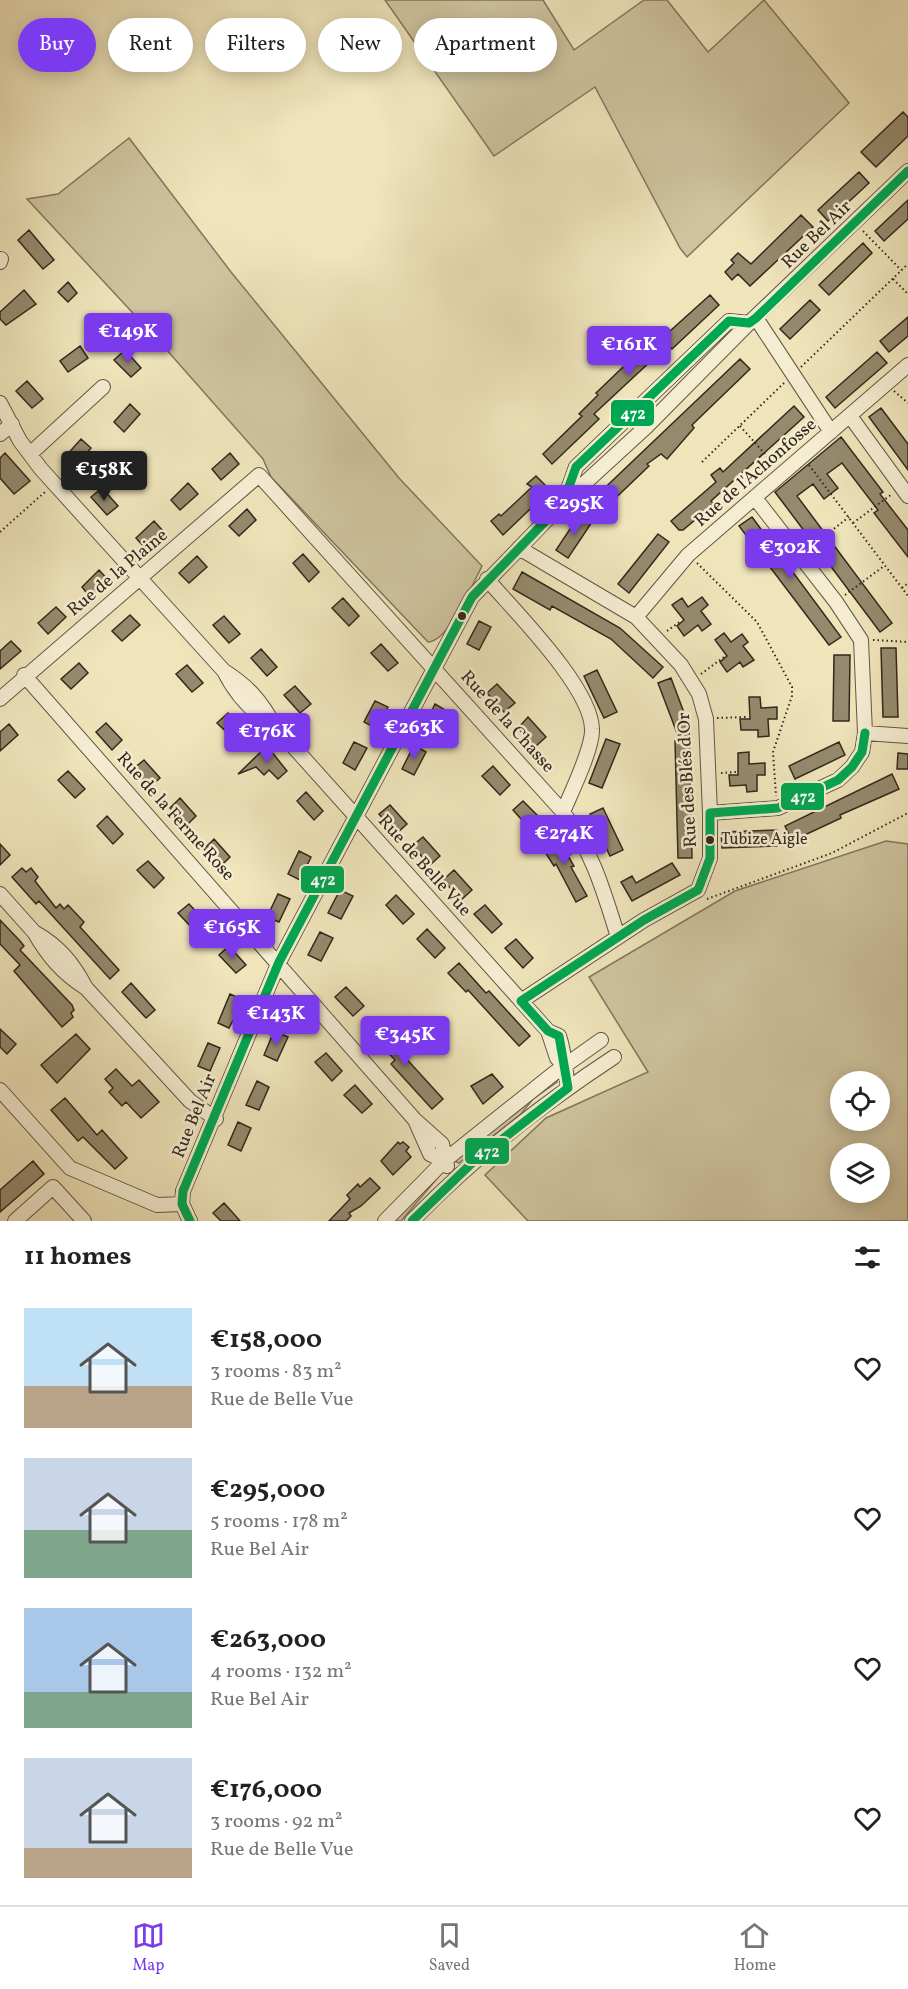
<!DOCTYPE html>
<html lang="en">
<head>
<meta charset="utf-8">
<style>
	:root { --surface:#fff; --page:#f6f6f6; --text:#222; --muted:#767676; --line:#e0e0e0; --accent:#7c3aed }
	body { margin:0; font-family:Vollkorn,serif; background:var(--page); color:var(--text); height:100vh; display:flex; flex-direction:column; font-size:22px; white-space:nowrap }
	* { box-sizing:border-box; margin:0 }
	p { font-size:20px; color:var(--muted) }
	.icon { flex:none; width:33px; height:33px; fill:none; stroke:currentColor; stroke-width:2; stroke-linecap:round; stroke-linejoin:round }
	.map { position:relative; height:1221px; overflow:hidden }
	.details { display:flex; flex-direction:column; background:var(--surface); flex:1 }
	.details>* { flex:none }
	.hud { position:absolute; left:18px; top:18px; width:600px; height:54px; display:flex; gap:12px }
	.fabs { position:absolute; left:830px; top:1071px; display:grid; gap:12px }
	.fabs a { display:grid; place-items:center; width:60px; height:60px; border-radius:50%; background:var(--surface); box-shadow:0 3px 15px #0003; font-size:30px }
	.price { position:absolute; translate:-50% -51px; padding:0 14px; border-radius:6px; background:var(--accent); color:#fff; font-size:20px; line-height:39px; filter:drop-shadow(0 2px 3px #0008) }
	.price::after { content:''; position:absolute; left:50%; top:36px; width:18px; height:14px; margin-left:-9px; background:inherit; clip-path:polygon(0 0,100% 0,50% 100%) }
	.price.current { background:#222; color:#fff }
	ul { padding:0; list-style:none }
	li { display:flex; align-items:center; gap:18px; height:150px; padding:0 24px }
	li span { display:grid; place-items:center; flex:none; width:168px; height:120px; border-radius:0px; color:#555 }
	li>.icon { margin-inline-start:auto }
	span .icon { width:72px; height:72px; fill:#fffc; stroke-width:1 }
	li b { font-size:26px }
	h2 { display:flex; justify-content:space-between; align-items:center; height:72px; padding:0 24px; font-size:26px }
	.tag { padding:0 21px; border-radius:27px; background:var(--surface); box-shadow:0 3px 15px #0003; font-size:21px; line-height:54px }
	.tag.current { background:var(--accent); color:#fff }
	.tab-bar { display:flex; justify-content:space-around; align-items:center; height:84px; border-top:2px solid var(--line); background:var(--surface); font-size:16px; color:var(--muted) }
	.tab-bar a { display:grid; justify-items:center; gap:3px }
	.tab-bar .current { color:var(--accent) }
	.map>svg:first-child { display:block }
</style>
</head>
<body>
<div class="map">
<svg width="908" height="1221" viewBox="0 0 908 1221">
	<rect width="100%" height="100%" fill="#efe4ba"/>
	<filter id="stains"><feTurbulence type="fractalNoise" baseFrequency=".00333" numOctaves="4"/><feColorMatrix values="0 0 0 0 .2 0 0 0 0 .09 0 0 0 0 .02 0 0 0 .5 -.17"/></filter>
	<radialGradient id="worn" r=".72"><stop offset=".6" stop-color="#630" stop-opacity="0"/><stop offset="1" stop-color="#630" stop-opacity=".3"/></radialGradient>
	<!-- green -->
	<path fill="#cfc49f" stroke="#81765e" stroke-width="1.5" fill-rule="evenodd" d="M385 0H543L574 50 644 0H667L708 52 764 0 849 103 687 257 680 248 595 87 494 156Z
		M129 138 231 272 399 478 482 566C472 585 450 640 428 642L271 477 263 459 157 339 27 199 58 194Z
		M886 841 908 844V1221H528L485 1175 546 1118 648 1072 589 977 735 891ZM840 1082H879V1120H840ZM840 1154H879V1192H840Z
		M557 1077V1082L533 1099 521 1114 459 1163 456 1162 455 1160Z
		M439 1170 441 1174 401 1221H389Z"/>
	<!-- building -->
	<path fill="#958a6e" stroke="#33281c" stroke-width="1.5" d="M903 112 908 117V136L876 167 861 152Z
		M859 172 869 183 828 221 818 210Z
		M908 200V219L884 241 875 231Z
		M801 215 813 227 750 286 738 274 732 280 725 272 734 263 731 260 738 253 751 264Z
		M29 230 54 260 43 269 18 240Z
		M863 243 872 253 829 295 819 285Z
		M68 282 77 293 68 302 58 292Z
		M24 290 36 304 6 325 0 319V312Z
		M710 295 719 305 672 349 668 345 594 414 599 419 552 464 543 454 582 416 579 414 598 395 596 393 646 345 650 349 663 338 660 335 667 328 670 331Z
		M810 300 820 310 790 339 780 329Z
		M908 317V336L889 352 880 341Z
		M80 346 88 358 68 372 60 361Z
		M125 350 141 368 131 377 114 360Z
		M877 352 887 363 835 408 826 397Z
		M740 359 750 369 692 425 694 428 667 459 661 454 647 464 649 466 602 511 592 500Z
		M27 381 43 399 32 408 16 391Z
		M130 404 140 414 124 432 114 422Z
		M794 406 804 417 711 501 714 504 683 530H679L671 521 716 482 711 475 720 468 723 472Z
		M881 408 908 444V470L869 417Z
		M841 437 883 492 880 494 908 530V557L874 513 878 510 842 463 827 474 838 488 824 499 813 484 797 496 892 623 880 632 775 492Z
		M81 439 91 448 75 466 65 457Z
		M5 453 30 481 14 494 0 478V458Z
		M230 453 239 464 221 480 212 469Z
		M536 476 550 490 503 535 491 521 499 514 501 516 532 487 527 484Z
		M188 483 198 494 180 510 171 500Z
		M102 488 118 506 107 515 91 497Z
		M247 509 256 520 239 536 229 526Z
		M580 514 592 522 568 558 556 550Z
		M752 517 841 637 829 645 739 526Z
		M154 521 164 532 145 548 136 538Z
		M658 534 669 542 629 593 618 584Z
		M303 554 319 572 309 582 293 563Z
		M197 556 207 567 189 583 179 573Z
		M99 570 109 581 90 597 82 587Z
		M522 572 620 628 663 667 653 678 611 639 552 606 550 610 513 589Z
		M702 597 708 605 701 611 711 624 702 631 698 625 684 636 677 626 684 620 672 605 682 598 688 607Z
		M343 598 359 616 349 626 332 608Z
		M56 607 66 617 48 634 38 623Z
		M130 615 140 625 122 641 112 631Z
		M224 616 240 634 229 643 213 625Z
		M479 621 491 627 479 650 467 644Z
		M724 633 731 642 742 634 748 642 743 646 754 660 743 667 740 662 727 672 720 662 727 656 715 640Z
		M11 641 21 651 0 669V651Z
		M381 644 398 663 388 671 371 653Z
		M881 648H896L898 717H883Z
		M261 649 277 667 267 676 251 658Z
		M834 655H850L849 721H833Z
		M79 663 88 673 71 689 61 679Z
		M187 665 203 683 192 692 176 674Z
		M597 670 617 712 604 718 584 676Z
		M671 678 689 726 692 858H678L675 741H680L658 683Z
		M497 684 515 703 504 712 487 693Z
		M295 686 311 704 300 713 284 695Z
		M749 697H760L761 708 777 707V719H768L769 736 758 737V730H741L740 719H750Z
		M375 701 388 707 377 729 364 722Z
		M435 704 447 711 435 734 423 728Z
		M228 713 248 735 239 744 217 723Z
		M528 717 546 737 535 747 518 728Z
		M106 723 122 740 112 750 96 732Z
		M9 724 18 735 0 751V732Z
		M606 739 620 744 602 788 589 783Z
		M354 742 367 748 355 770 343 763Z
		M839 742 845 755 795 779 789 766Z
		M414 745 426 752 414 775 402 769Z
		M267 746 287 771 278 779 269 770 264 775 256 767 238 774Z
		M749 752V764L765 763V775H757V791L747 792 746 785 730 786 729 775H738V753Z
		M898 753 908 754V769H897Z
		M144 760 160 778 150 787 133 769Z
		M493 766 510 785 500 795 482 776Z
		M68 771 85 789 75 798 58 780Z
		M892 774 899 789 840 815 841 818 792 841 785 826Z
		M306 792 323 811 314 820 297 801Z
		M180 798 196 816 186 826 170 808Z
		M523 801 541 819 530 829 513 810Z
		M390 805 407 824 396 834 379 814Z
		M603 808 623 850 610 856 590 814Z
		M107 816 123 834 113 844 97 826Z
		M777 830V846L722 848 721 832Z
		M554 836 561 846 565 844 571 854 568 856 574 866 571 867 587 896 576 902 556 864 554 866 540 844Z
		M423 837 440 856 430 865 412 846Z
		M214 839 230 857 220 867 204 849Z
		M0 844 10 855 0 865Z
		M299 851 311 857 300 880 288 874Z
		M148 861 164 878 154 888 137 870Z
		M672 863 680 875 632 901 621 882 632 876 636 883Z
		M22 868 26 872 31 868 38 877 35 881 56 908 60 904 64 909 68 905 84 922 80 927 119 970 110 979 39 901 36 904 12 877Z
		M454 870 472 890 461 900 443 880Z
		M340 890 353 896 341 919 328 913Z
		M278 894 290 899 279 922 267 917Z
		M396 895 414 914 403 924 386 905Z
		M189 904 205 921 195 931 178 913Z
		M485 905 502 924 492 933 474 914Z
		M0 920 20 941 24 946 20 950 72 1005 74 1010 71 1013 73 1017 62 1027 14 971 20 965 0 944Z
		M427 929 445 948 435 958 417 939Z
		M320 932 333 938 321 961 308 955Z
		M516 939 533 958 523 968 505 948Z
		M229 946 246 965 236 973 219 955Z
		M459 963 486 993 489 991 530 1036 519 1046 468 990 466 992 448 973Z
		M131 983 155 1010 146 1018 122 992Z
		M346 987 364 1006 353 1016 335 997Z
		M230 994 244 1000 229 1028 218 1023Z
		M377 1021 395 1040 392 1043 443 1099 432 1109 391 1064 395 1060 367 1031Z
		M0 1029 16 1044 7 1054 0 1047Z
		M274 1031 288 1037 277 1061 264 1055Z
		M76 1034 90 1049 57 1083 41 1065Z
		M208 1043 220 1048 210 1071 198 1066Z
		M326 1053 342 1071 332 1081 315 1062Z
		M116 1069 132 1086 139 1080 159 1102 141 1118 126 1102 122 1106 109 1092 113 1088 105 1079Z
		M492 1074 503 1087 483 1104 471 1086Z
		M257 1081 269 1087 259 1110 246 1105Z
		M355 1085 372 1104 362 1113 344 1095Z
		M65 1098 97 1135 102 1130 127 1158 115 1169 83 1137 78 1141 51 1110Z
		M238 1122 251 1128 241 1151 228 1145Z
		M398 1142 400 1144 403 1142 409 1147 406 1151 411 1157 393 1175 381 1161Z
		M33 1161 44 1174 0 1212V1190Z
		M370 1178 380 1188 361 1206 349 1213 351 1216 346 1221H329L350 1199 347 1195 358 1184 360 1187Z
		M224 1203 233 1213 240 1221H221L213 1213Z"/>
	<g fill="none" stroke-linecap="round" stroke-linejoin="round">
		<!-- minor casing -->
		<g stroke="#625744" stroke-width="16">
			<path id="minor" d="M0 262 1 259
				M756 318 831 432
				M0 403 20 441 41 469 224 671
				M850 416 908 496
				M0 434 12 424
				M30 454 103 387
				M564 501 576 467 729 321 749 323
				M519 548 636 617 681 665 699 694 706 719 710 813V858L698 890 644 920 521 1001
				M487 579C515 612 591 687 592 729 593 748 571 793 563 812
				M636 617 688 555 908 365
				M24 675 415 1120
				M0 699 259 475 563 812C592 850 604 892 618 937
				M274 725C251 712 236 695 224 671 248 686 261 701 274 725L548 1031 559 1036C565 1053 565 1069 568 1088
				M865 733 908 736
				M710 813 778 808 838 780 852 767 862 752 865 733 861 640 836 602 755 498
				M0 894 34 932
				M86 988C73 963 59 946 34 932 48 956 62 973 86 988L190 1101 216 1119
				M548 1031 557 1058 564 1066
				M0 1090 70 1168 157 1205 182 1204
				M444 1161 430 1154 415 1120 442 1144 447 1166
				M15 1221 53 1187 84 1221
				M190 1221 182 1204 183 1191 279 962 472 597 563 503 646 427 749 323 908 171
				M385 1221 444 1161 553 1074 601 1040
				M412 1221C473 1158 541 1105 614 1057"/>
		</g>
		<!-- path -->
		<path stroke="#33281c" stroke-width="2" stroke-dasharray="1.5 3" stroke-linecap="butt" d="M863 231 901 270
			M893 279 908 294
			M801 367 908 264
			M894 391 908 403
			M740 426 774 464
			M702 462 784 383
			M809 465 908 596
			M853 523 892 494
			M0 532 45 492
			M809 548 849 517
			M697 563 757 622 792 687V696L773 752 776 796
			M902 588 908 583
			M845 595 884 566
			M667 631 681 621
			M873 640 908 642
			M701 674 724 657
			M717 718 747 717
			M721 773 736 772
			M707 899 832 853 908 813"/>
		<!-- minor -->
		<use href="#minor" stroke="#f5edd2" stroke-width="14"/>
		<!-- bus-1 casing -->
		<g stroke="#f5edd2" stroke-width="14">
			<path id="bus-1" d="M710 813 778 808 838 780 852 767 862 752 865 733
				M521 1001 644 920 698 890 710 858V813
				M521 1001 548 1031 559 1036 568 1088
				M190 1221 182 1204 183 1191 279 962 472 597 563 503 576 467 729 321 749 323 756 318 908 171
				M412 1221 473 1162 568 1088"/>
		</g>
		<!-- bus-1 -->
		<use href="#bus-1" stroke="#00a651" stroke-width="9"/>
	</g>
	<!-- markers -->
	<g fill="#33281c" stroke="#f5edd2" stroke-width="2">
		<circle cx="462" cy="616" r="5"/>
		<circle cx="710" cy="840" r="5"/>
	</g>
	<g text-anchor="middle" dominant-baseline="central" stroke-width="5" stroke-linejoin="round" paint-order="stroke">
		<!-- bus labels -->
		<g font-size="16" fill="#33281c" stroke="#f5edd2" text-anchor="start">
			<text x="721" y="840">Tubize Aigle</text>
		</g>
		<!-- street labels -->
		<g font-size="18" fill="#33281c" stroke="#f5edd2">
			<text transform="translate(817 235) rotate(-44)">Rue Bel Air</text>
			<text transform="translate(756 473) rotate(-41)">Rue de l'Achonfosse</text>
			<text transform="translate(118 573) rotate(-40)">Rue de la Plaine</text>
			<text transform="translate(507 722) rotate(48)">Rue de la Chasse</text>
			<text transform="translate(688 780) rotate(-93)">Rue des Blés d'Or</text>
			<text transform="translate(175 817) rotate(48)">Rue de la Ferme Rose</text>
			<text transform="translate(424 866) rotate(48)">Rue de Belle Vue</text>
			<text transform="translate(195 1116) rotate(-68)">Rue Bel Air</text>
		</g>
	</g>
	<g stroke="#f5edd2" stroke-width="2">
		<rect x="610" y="399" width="45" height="28" rx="6" fill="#00a651"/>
		<rect x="780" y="782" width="45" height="29" rx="6" fill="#00a651"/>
		<rect x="300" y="865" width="45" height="29" rx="6" fill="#00a651"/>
		<rect x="464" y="1137" width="46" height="28" rx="6" fill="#00a651"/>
	</g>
	<g font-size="16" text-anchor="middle" font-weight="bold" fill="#fff">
		<text x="633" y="419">472</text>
		<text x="803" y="802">472</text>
		<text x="323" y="885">472</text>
		<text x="487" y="1157">472</text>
	</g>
	<rect width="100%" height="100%" filter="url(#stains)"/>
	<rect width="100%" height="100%" fill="url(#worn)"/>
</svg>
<div class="fabs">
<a><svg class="icon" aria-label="locate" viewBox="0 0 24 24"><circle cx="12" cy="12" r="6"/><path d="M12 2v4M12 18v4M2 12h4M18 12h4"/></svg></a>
<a><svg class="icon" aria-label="layers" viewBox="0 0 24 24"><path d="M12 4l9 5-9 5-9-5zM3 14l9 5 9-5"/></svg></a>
</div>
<b class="price" style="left:128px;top:364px">€149K</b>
<b class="price" style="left:629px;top:377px">€161K</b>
<b class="price current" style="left:104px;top:502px">€158K</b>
<b class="price" style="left:574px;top:536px">€295K</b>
<b class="price" style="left:790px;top:580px">€302K</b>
<b class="price" style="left:414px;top:760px">€263K</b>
<b class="price" style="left:267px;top:764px">€176K</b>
<b class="price" style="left:564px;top:866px">€274K</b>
<b class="price" style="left:232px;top:960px">€165K</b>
<b class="price" style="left:276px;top:1046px">€143K</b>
<b class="price" style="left:405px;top:1067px">€345K</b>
<div class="hud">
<a class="tag current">Buy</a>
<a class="tag">Rent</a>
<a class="tag">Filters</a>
<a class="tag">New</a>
<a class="tag">Apartment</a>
</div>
</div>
<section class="details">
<h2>11 homes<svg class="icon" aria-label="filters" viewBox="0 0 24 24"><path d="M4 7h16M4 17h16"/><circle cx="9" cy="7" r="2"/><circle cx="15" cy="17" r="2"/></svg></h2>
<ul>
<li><span style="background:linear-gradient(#bfe0f5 65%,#b9a48a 0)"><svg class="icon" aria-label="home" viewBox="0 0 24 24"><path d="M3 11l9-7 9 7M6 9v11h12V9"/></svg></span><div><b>€158,000</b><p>3 rooms · 83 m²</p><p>Rue de Belle Vue</p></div><svg class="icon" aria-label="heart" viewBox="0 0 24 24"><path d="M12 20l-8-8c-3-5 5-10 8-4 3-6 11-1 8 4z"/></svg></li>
<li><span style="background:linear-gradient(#c9d6e8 60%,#7fa58c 0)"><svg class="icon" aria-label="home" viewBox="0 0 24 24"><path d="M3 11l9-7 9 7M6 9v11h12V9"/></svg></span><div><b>€295,000</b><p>5 rooms · 178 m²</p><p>Rue Bel Air</p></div><svg class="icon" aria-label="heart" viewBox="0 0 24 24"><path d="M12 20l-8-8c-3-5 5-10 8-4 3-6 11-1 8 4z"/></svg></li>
<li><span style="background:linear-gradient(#a9c7e8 70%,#7fa58c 0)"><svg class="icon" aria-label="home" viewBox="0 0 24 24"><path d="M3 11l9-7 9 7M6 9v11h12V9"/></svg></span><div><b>€263,000</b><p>4 rooms · 132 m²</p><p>Rue Bel Air</p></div><svg class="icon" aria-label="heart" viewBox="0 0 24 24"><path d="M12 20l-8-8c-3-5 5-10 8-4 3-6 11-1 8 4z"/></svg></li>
<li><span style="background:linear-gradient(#c9d6e8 75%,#b9a48a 0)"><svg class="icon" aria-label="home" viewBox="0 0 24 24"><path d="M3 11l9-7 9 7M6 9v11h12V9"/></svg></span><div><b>€176,000</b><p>3 rooms · 92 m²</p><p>Rue de Belle Vue</p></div><svg class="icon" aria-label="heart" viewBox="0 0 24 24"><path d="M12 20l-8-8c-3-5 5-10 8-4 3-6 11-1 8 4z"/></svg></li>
</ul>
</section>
<nav class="tab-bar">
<a class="current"><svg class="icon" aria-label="map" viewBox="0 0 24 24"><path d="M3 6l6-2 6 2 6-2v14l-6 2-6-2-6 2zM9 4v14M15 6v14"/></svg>Map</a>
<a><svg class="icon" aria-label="saved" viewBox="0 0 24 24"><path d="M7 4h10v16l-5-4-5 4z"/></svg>Saved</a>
<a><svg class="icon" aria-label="home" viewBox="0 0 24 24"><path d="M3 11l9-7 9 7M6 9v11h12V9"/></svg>Home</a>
</nav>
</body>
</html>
